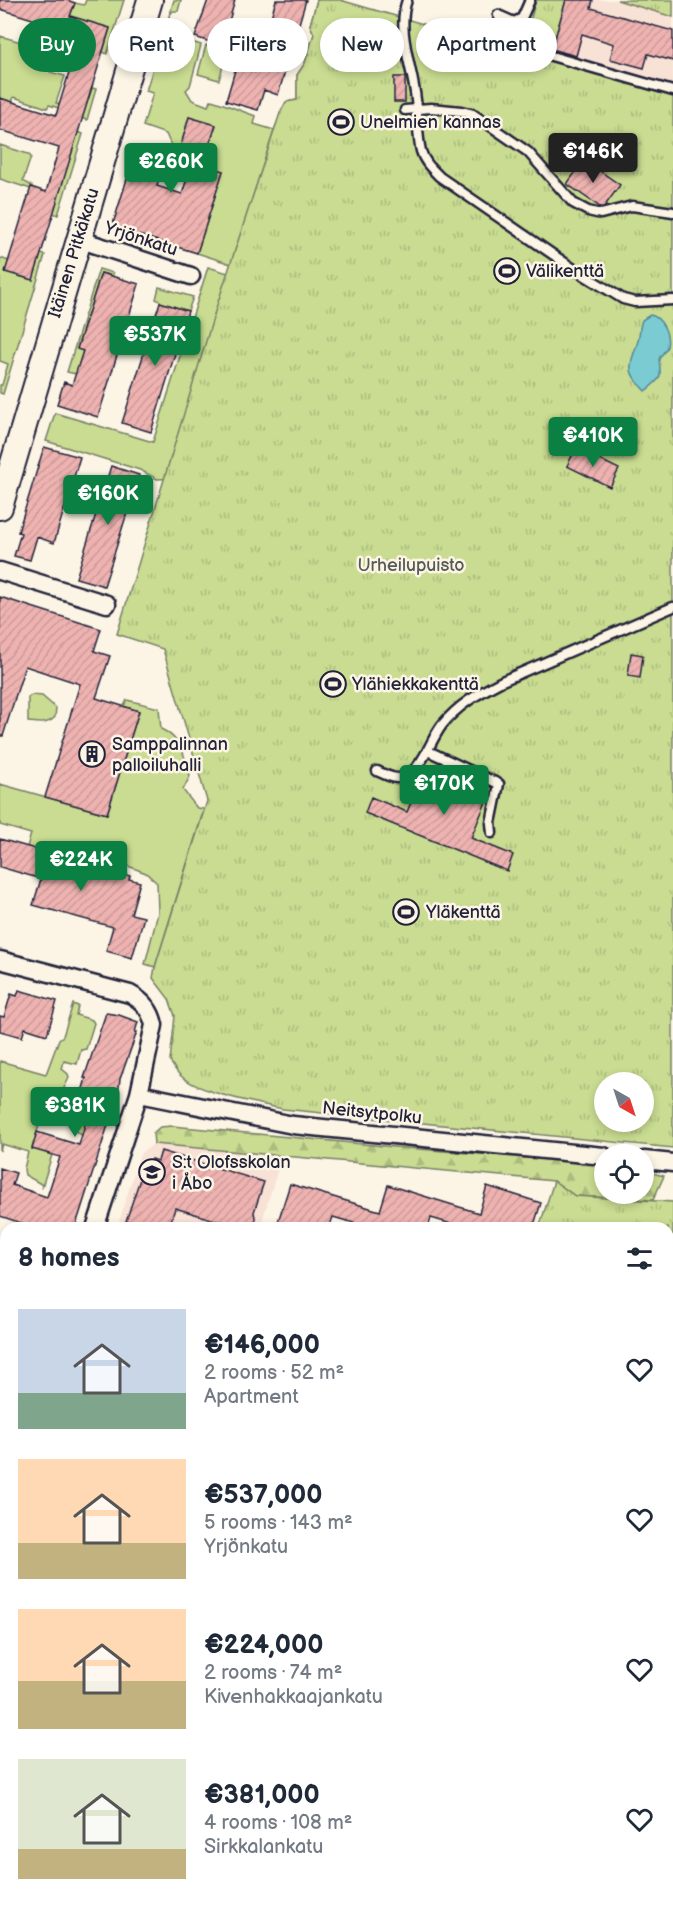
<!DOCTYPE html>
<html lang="en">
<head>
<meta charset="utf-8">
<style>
	:root { --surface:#fff; --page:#f6f6f7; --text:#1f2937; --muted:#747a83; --accent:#0b8043 }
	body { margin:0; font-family:"Balsamiq Sans",sans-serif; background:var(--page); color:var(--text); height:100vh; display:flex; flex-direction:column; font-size:22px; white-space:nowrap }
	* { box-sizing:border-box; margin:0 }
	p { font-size:20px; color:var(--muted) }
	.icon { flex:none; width:33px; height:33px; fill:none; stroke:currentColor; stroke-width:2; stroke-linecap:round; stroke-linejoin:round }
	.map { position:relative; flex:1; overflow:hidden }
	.panel { position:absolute; left:0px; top:1222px; width:674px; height:686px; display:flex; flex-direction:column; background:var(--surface); border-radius:18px 18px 0 0; box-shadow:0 3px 9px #0003 }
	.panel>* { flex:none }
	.banner { position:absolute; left:18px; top:18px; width:638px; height:54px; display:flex; gap:12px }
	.needle { width:39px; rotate:141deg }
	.fabs { position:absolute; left:594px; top:1072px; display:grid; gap:12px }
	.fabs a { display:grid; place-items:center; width:60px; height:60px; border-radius:50%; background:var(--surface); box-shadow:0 3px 9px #0003; font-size:30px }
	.price { position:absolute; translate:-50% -51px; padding:0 14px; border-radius:6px; background:var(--accent); color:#fff; font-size:20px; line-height:39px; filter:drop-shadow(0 2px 3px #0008) }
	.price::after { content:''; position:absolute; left:50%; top:36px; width:18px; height:14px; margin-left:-9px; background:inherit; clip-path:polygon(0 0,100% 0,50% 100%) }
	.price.current { background:#222; color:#fff }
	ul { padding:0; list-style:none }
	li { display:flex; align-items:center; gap:18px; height:150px; padding:0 18px }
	li span { display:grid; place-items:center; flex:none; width:168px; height:120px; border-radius:0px; color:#555 }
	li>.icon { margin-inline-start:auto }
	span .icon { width:72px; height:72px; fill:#fffc; stroke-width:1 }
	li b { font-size:26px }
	h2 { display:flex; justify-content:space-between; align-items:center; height:72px; padding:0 18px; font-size:26px }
	.tag { padding:0 21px; border-radius:27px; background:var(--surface); box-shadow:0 3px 9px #0003; font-size:21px; line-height:54px }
	.tag.current { background:var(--accent); color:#fff }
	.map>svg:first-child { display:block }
</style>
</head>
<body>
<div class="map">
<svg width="673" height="1907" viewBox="0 0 673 1907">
	<defs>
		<pattern id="forest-firs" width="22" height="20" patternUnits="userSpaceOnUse" patternTransform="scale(1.5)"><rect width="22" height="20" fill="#c9dc91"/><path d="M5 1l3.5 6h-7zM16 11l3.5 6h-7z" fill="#acbc7e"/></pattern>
		<pattern id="park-tufts" width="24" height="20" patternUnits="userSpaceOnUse" patternTransform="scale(1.5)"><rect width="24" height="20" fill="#c9dc91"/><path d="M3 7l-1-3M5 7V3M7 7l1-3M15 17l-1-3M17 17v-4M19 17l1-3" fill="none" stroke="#acbc7e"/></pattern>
		<pattern id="building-hatch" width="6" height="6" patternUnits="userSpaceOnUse" patternTransform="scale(1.5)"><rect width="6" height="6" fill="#eeb3b1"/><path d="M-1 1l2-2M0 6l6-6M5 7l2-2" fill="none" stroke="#cc9a99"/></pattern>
	</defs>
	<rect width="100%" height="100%" fill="#fcf5e5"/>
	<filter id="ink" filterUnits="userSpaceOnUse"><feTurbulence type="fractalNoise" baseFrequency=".0167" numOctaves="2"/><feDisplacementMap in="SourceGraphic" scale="12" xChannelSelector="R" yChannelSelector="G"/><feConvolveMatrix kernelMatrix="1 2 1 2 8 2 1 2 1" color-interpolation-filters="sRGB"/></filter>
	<g filter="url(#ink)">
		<!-- built -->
		<path fill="#f8e1d5" d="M536 0H673V86L524 43Z
			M154 1144 282 1155 260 1228H129L118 1225 138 1160 141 1153Z"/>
		<!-- grass -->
		<path fill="#c9dc91" stroke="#767f66" stroke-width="1.5" d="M86 0H124L107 54 103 52 110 28 70 16 75 3 84 5Z
			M174 0H181L178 11H173C166 18 167 28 171 35L201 45 190 86 186 90 192 100 208 106 211 100C226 104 240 111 256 116L254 124 274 130 286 102 297 100V75L305 63 314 34 310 25 317 0 399 17 274 131 231 264 197 253 223 171 203 164 215 125 189 117 177 159 166 134 143 126 153 93 146 91Z
			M0 36 56 52 50 72 65 76 56 103 84 112 92 88 96 89 87 120 72 115V112L49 105 47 108 14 97 12 102 0 98Z
			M206 45 227 52 219 80 198 74Z
			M78 132 83 134 58 215 53 213Z
			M0 145 28 154 31 157 23 181 32 186 31 189 0 179Z
			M41 254 45 255 3 394 0 393V385H2L8 364 0 361V258L9 261 6 272 32 280Z
			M208 267 228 273 225 307 181 478 157 479 140 470 46 441 55 413 153 442Z
			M99 269 113 273V276L101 273 77 348 83 351 76 374 67 372Z
			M159 287 193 297 188 311 160 302V301L156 299Z
			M32 695 42 696 56 708 55 717C48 725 39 723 28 722V697Z
			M127 700 159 708 161 729C181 738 185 756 190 776L183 790 197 808 204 809 155 967 145 964 158 913 157 883 146 873 110 859 107 869 27 847 31 834 0 825V784L107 814 139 711 124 706Z
			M73 1004 78 1006 76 1015 92 1020 94 1023 86 1049 81 1050 77 1064 64 1061 62 1069 68 1074 69 1078 61 1094 58 1111 54 1112 52 1119 42 1116 32 1148 52 1155 42 1187 41 1184 25 1175 24 1169 28 1152 2 1144 0 1151V1061L46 1074 59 1039 63 1036Z
			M69 1097 83 1102 80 1112 88 1114 83 1132 90 1134 89 1138C71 1133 60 1115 69 1097Z
			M6 1747V1823L0 1842V1818L3 1807 0 1806V1749Z"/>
		<!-- forest -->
		<path fill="url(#forest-firs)" stroke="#767f66" stroke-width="1.5" d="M172 1126 394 1147 604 1164V1194H644V1171L664 1176 653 1200 575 1196 554 1181 154 1144 153 1133 160 1127Z"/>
		<!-- park -->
		<path fill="url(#park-tufts)" stroke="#767f66" stroke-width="1.5" fill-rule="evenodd" d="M317 0H340L673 96V1148L283 1109C257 1103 199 1093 181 1076 176 1072 173 1066 170 1061L175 1016 169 999 153 978 155 967 207 801 163 649 117 634 217 305 280 113 286 102 297 100V75L305 63 314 34 310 25ZM604 1083H644V1122H604Z
			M536 0H566L551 51 524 43Z
			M617 0H673V17Z
			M554 1181 575 1196 673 1202V1907H385L386 1902H668V1228H539Z"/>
		<!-- water -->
		<path fill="#7acbd2" stroke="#578796" stroke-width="1.5" d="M650 315C662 317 670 335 667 347 665 351 661 355 659 359 662 380 661 378 645 391 626 371 629 368 637 344 640 336 639 328 642 320Z"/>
		<!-- building -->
		<path fill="url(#building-hatch)" stroke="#22223b" stroke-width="1.5" d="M0 0H67L75 3 70 16 110 28 33 280 5 272 31 187 46 192 59 148 0 130V98L56 115 81 34 0 9Z
			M208 0H235L222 46 195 37Z
			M276 0H306L278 95 264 90 258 110 226 101 236 67 255 72Z
			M566 0H593L591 8 673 31V61L648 54 644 68 610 59 614 44 582 34 576 56 552 49Z
			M394 77H405V102H394Z
			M189 117 216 125 203 164 223 171 197 253 112 227 136 150 165 159 157 186 182 194 192 163 177 159Z
			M584 160 620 185 604 207H600L567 184Z
			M101 273 139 284 98 417 57 404 64 382 72 385 83 351 77 349Z
			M160 302 188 311 151 432 122 423Z
			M44 447 80 457 54 543 37 537 30 560 14 556 21 533 18 532Z
			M576 448 619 469 610 487 567 466Z
			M111 466 139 475 104 586 76 578Z
			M0 597 101 629 94 651 110 656 96 698 139 711 107 814 45 797 80 684 25 666 3 736H0Z
			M631 653 643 655 640 678 628 676Z
			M426 766 490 792 471 838 513 855 507 871 365 813 371 797 407 812Z
			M0 839 130 876 129 879 140 882 131 914 144 917 132 958 106 951 113 927 33 905 41 879 0 867Z
			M19 990 57 1001 47 1035 25 1028 22 1037 0 1031V1016L4 1017 11 994 17 996Z
			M106 1013 119 1015 138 1022 135 1032H137L120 1079 118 1094 75 1228H36L0 1216V1168L16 1173 12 1185 47 1197 60 1157 32 1149 37 1132 79 1145 88 1114 80 1112 85 1093 82 1092 86 1078H84Z
			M161 1151 264 1182 254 1212 257 1228H241L175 1208 169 1228H151L126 1221 144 1167 149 1168 152 1159 158 1161Z
			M290 1184 380 1211 388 1185 479 1213 487 1186 541 1203 533 1228H465L431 1218 428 1228H371L333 1217 329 1228H276Z"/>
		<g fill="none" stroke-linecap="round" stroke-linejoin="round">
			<!-- lane casing -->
			<g stroke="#22223b" stroke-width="13">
				<path id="lane" d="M407 0C396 32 413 68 416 100 418 117 417 135 421 151 424 162 432 169 440 177L574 269 623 299 635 302 673 300
					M498 15 513 45 673 91
					M498 15 514 22 522 18 530 0
					M405 110 431 108 461 111 473 114 528 152 573 203 588 211 601 214 632 206 673 212
					M428 751 499 784 491 823 492 833
					M377 771C386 775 398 782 408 775 425 763 430 741 442 725 458 705 479 693 502 681L673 607
					M422 1902 423 1907"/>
			</g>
			<!-- street casing -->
			<g stroke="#22223b" stroke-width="21">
				<path id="street" d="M78 239 191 276
					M0 571 107 604
					M0 960 130 994C143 1001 151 1010 154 1025L139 1094 95 1228
					M139 1094 293 1125 604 1156
					M644 1160 673 1163
					M0 1331 6 1333
					M0 1534 6 1515
					M0 1689 6 1691
					M215 1907 217 1902"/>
			</g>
			<!-- secondary casing -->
			<g stroke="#22223b" stroke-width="28">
				<path id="secondary" d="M0 507 150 0"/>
			</g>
			<!-- lane -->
			<use href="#lane" stroke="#fcf5e5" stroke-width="8"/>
			<!-- street -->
			<use href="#street" stroke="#fcf5e5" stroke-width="16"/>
			<!-- secondary -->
			<use href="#secondary" stroke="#fcf5e5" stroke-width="24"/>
		</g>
	</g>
	<!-- icons -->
	<defs>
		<g id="stadium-ring" transform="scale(1.35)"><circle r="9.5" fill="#fcf5e5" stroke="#22223b" stroke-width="1.5"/><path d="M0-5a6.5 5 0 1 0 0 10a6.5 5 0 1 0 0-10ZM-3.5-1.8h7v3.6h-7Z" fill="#22223b"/></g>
		<g id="building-ring" transform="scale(1.35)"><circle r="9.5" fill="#fcf5e5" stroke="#22223b" stroke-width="1.5"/><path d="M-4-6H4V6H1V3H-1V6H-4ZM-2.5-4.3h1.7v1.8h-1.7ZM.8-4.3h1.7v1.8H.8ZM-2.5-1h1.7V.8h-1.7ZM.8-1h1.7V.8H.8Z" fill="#22223b"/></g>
		<g id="school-ring" transform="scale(1.35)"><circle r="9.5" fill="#fcf5e5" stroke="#22223b" stroke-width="1.5"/><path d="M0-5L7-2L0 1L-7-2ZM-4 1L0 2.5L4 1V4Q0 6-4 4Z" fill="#22223b"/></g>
	</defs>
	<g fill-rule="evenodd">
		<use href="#stadium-ring" x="341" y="122"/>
		<use href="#stadium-ring" x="507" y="271"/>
		<use href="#stadium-ring" x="333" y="684"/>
		<use href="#building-ring" x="92" y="754"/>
		<use href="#stadium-ring" x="406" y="912"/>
		<use href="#school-ring" x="152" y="1172"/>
	</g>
	<g text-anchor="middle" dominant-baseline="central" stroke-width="5" stroke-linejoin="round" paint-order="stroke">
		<!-- poi labels -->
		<g font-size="18" fill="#22223b" stroke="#fcf5e5" text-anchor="start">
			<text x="360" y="122">Unelmien kannas</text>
			<text x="526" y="271">Välikenttä</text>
			<text x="352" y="684">Ylähiekkakenttä</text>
			<text x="112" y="744">Samppalinnan<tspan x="112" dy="21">palloiluhalli</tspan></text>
			<text x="426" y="912">Yläkenttä</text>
			<text x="172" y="1162">S:t Olofsskolan<tspan x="172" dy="21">i Åbo</tspan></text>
		</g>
		<!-- street labels -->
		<g font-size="18" fill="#22223b" stroke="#fcf5e5">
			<text transform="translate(141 239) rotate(18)">Yrjönkatu</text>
			<text transform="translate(74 253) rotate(-73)">Itäinen Pitkäkatu</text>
			<text transform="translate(372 1113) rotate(6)">Neitsytpolku</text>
		</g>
		<!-- park labels -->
		<g font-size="18" fill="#545a55" stroke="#fcf5e5">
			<text x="411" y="565">Urheilupuisto</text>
		</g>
	</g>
</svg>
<div class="fabs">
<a><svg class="needle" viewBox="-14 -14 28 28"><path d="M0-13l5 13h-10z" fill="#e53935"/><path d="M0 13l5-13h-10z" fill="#747a83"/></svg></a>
<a><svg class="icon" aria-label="locate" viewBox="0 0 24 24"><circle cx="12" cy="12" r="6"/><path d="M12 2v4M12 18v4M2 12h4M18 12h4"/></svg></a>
</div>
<b class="price current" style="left:593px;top:184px">€146K</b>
<b class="price" style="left:171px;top:194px">€260K</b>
<b class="price" style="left:155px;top:367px">€537K</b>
<b class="price" style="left:593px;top:468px">€410K</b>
<b class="price" style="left:108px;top:526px">€160K</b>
<b class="price" style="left:444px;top:816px">€170K</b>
<b class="price" style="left:81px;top:892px">€224K</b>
<b class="price" style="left:75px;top:1138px">€381K</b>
<div class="banner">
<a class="tag current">Buy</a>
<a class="tag">Rent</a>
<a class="tag">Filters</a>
<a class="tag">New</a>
<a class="tag">Apartment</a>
</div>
<section class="panel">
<h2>8 homes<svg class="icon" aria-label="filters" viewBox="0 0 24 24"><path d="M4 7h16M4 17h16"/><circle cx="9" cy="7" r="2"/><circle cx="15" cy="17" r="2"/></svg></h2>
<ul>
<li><span style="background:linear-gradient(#c9d6e8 70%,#7fa58c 0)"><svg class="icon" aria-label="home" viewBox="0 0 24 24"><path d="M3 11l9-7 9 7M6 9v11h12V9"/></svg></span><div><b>€146,000</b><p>2 rooms · 52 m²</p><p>Apartment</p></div><svg class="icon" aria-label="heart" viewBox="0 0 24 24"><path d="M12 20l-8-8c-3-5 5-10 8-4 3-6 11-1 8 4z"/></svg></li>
<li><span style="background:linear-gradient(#ffd9b3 70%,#c2b280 0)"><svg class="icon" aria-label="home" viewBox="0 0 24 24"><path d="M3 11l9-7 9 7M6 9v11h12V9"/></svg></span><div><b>€537,000</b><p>5 rooms · 143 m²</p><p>Yrjönkatu</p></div><svg class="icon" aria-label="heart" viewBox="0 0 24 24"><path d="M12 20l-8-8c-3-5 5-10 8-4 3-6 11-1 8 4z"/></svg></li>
<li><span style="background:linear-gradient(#ffd9b3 60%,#c2b280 0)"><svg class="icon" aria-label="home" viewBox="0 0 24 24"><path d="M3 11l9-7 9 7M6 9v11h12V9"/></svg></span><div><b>€224,000</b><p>2 rooms · 74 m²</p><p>Kivenhakkaajankatu</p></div><svg class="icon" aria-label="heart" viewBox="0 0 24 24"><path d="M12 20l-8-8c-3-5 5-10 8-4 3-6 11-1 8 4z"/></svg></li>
<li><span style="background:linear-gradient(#dfe7d0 75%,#c2b280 0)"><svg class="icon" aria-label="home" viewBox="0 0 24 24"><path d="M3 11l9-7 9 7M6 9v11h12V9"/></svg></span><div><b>€381,000</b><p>4 rooms · 108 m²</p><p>Sirkkalankatu</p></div><svg class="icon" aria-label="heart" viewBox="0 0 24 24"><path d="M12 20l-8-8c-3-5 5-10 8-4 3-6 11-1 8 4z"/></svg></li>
</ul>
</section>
</div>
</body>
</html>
